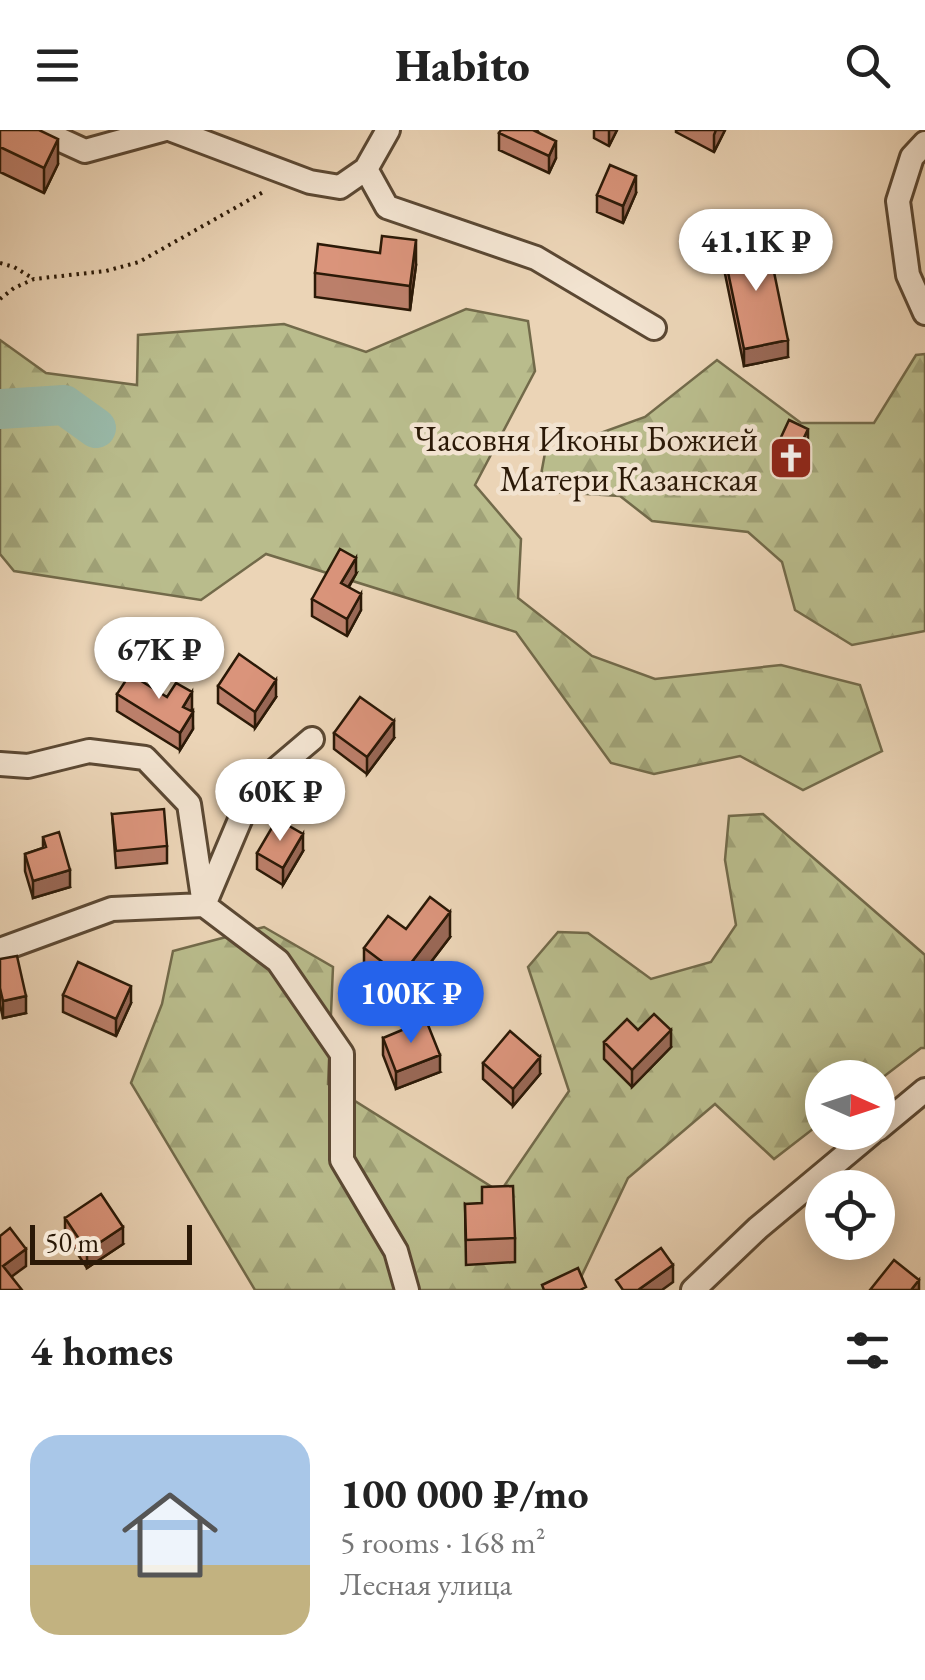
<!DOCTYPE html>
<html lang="en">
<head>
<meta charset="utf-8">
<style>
	:root { --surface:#fff; --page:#f2f2f2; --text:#222; --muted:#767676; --accent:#2563eb }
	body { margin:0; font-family:"EB Garamond",serif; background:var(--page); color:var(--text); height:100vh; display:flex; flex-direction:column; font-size:38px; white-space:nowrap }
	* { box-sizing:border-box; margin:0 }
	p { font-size:32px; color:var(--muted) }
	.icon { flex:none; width:55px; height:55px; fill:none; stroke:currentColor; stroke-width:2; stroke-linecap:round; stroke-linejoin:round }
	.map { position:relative; height:1160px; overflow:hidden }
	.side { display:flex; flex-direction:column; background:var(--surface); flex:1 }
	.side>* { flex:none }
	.needle { width:65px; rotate:93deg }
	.controls { position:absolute; left:805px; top:930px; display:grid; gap:20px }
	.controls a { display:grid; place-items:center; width:90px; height:90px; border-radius:50%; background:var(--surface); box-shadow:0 5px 25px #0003; font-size:50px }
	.scale { position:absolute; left:30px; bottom:25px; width:162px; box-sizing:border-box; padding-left:10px; border:5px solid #2b1907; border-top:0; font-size:28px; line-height:35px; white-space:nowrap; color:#2b1907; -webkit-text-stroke:8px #f2e3d0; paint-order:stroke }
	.price { position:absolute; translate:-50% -85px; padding:0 22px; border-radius:35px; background:#fff; color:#222; font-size:32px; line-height:65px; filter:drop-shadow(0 2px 5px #0008) }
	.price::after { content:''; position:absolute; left:50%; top:60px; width:30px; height:22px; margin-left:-15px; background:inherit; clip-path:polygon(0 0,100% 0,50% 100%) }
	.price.active { background:var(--accent); color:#fff }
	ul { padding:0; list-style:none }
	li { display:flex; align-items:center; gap:30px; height:250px; padding:0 30px }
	li span { display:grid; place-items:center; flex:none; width:280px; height:200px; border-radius:30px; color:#555 }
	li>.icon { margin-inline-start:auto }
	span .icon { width:120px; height:120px; fill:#fffc; stroke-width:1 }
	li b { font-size:42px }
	h2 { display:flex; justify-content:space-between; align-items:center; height:120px; padding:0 30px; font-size:42px }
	header { display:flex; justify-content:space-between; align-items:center; height:130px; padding:0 30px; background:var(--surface); font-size:45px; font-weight:800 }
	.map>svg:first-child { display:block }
</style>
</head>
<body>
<header><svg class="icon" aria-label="menu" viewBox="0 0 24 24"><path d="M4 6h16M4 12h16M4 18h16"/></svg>Habito<svg class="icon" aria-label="search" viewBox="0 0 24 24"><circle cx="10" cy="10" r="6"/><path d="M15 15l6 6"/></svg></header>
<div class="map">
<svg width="925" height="1160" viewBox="0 0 925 1160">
	<defs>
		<pattern id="forest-firs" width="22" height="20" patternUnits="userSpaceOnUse" patternTransform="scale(2.5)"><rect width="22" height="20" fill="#b9bc8c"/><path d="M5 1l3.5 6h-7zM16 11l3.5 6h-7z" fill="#9fa177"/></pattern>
	</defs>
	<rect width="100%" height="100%" fill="#ebd4b6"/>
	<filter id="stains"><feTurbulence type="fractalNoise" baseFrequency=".002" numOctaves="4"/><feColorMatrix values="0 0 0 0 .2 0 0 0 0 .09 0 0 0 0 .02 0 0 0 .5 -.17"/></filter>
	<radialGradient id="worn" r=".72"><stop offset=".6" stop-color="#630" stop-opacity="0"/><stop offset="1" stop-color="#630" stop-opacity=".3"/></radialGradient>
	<!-- forest -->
	<path fill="url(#forest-firs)" stroke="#726a4a" stroke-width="2.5" d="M466 179 528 191 535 241 475 355 521 409 518 468 592 526 655 549 781 535 860 555 882 621 803 660 740 626 654 644 611 633 516 502 266 424 201 470 14 441 0 424V210L46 243 137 255 138 205 284 194 366 222Z
		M925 224V501L852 515 795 480 782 432 748 402 652 391 620 366 538 361 545 323 645 287 717 230 801 293H874L916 225Z
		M763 684 925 825V918H921L878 951V948H822V992L774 1029 715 974 628 1048 575 1160H255L131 953 162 874 173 821 264 797 333 837 328 954 500 1062 569 961 528 837 558 802 588 803 651 849 711 832 736 795 725 730 729 686Z"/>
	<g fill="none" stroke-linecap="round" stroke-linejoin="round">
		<!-- river -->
		<path stroke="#99b9a8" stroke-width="40" d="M0 279 64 275 96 298"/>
		<!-- minor casing -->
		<g stroke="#5b4833" stroke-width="28">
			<path id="minor" d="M39 0 85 21 162 0
				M172 0 310 52 340 57 366 39
				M388 0 366 39 387 77 536 128 654 198
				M925 13 912 27 898 71 908 145 925 183
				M0 634 28 636 89 621 145 628 189 674 204 775 278 831 342 924V1030L396 1121 407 1160
				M0 820 112 779 204 775 253 659 312 609
				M878 999 925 960
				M693 1160 758 1098 873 1002"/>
		</g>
		<!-- path -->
		<path stroke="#2b1907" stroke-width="4" stroke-dasharray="2.5 5" stroke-linecap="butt" d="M0 133 14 137 34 149
			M0 169 14 158 34 149 106 141 139 132 265 61"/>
		<!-- minor -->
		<use href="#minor" stroke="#f2e3d0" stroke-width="22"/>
	</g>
	<!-- wall -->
	<path fill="#bb7f6a" stroke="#2b1907" stroke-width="2.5" d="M0 0 58 34 44 63 0 42Z
		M537 0 556 28 549 43 499 20V3Z
		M594 0H617L609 16 594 8Z
		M676 0H725L714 22 676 2Z
		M636 63 623 93 597 82V65Z
		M723 118 788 227 744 236 723 134Z
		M416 135 410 180 315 167V143Z
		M808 316 795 344 776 335V318Z
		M356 444 349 457 361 480 347 506 312 486V469Z
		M218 556 276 567 255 598 218 573Z
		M117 564 192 579 193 599 180 620 117 581Z
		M334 603 394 608 367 644 334 619Z
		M112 684 167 716V733L116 738Z
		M43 707 70 757 33 768 25 741V724L43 718Z
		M303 721 283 755 257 739V723Z
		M406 799 450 807 401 871 364 842V818Z
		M0 829 26 883 3 888 0 875Z
		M63 865 131 873 116 906 63 882Z
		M638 900 671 917 632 957 604 929V912Z
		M383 908 440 942 396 959 383 925Z
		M483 933 540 944 513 976 483 949Z
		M465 1074 515 1108V1132L466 1135Z
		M65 1088 123 1114 87 1138 65 1105Z"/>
	<!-- shaded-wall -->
	<path fill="#996856" stroke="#2b1907" stroke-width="2.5" d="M609 0H617L609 16Z
		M716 0H725L714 22V5Z
		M58 9V34L44 63V38Z
		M556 11V28L549 43V26Z
		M636 46V63L623 93V76Z
		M416 110V135L410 180V156Z
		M788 210V227L744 236V219Z
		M808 299V316L795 344V327Z
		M356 428V444L341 469V453Z
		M361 464V480L347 506V489Z
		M276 550V567L255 598V582Z
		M192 562V579L183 594V577Z
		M193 582V599L180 620V603Z
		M394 591V608L367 644V627Z
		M303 704V721L283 755V738Z
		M70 740V757L33 768V751Z
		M450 782V807L401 871V846Z
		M131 856V873L116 906V889Z
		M26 866V883L3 888V871Z
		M671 900V917L632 957V940Z
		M440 925V942L396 959V942Z
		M540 927V944L513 976V959Z
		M123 1097V1114L87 1138V1121Z
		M26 1119V1136L3 1153V1136Z
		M673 1135V1152L662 1160H638Z
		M919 1150V1160H911Z"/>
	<!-- building -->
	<path fill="#da947b" stroke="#2b1907" stroke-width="2.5" d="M0 0H39L58 9 44 38 0 17Z
		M501 0H533L556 11 549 26 499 3Z
		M610 35 636 46 623 76 597 65Z
		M382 106 416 110 410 156 315 143 318 114 380 123Z
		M767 108 788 210 744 219 723 118Z
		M789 290 808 299 795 327 776 318Z
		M340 419 356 428 341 453 361 464 347 489 312 469Z
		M239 524 276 550 255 582 218 556Z
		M130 544 167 567 176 553 192 562 183 577 193 582 180 603 117 564Z
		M360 567 394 591 367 627 334 603Z
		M164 679 167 716 116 721 112 684Z
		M277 689 303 704 283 738 257 723Z
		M59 702 70 740 33 751 25 724 46 717 43 707Z
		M430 767 450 782 401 846 364 818 388 786 406 799Z
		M17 826 26 866 3 871 0 858V829Z
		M78 832 131 856 116 889 63 865Z
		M654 884 671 900 632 940 604 912 627 889 638 900Z
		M426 890 440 925 396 942 383 908Z
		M510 901 540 927 513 959 483 933Z
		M513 1056 515 1108 466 1110 465 1074 482 1073V1057Z
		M101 1064 123 1097 87 1121 65 1088Z
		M10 1098 26 1119 3 1136 22 1160H0V1106Z
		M661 1118 673 1135 638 1160H623L616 1150Z
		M894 1130 919 1150 911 1160H870Z
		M578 1138 586 1157 580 1160H544L542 1155Z"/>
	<!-- icons -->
	<defs>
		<g id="church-square" transform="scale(2.25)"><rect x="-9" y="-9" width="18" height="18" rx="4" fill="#8f2418" stroke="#f2e3d0"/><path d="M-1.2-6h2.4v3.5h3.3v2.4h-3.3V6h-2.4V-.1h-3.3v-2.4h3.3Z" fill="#fff"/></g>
	</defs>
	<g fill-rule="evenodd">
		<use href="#church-square" x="791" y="328"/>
	</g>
	<g text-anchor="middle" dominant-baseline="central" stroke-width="9" stroke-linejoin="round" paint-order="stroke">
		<!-- poi labels -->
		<g font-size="35" fill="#2b1907" stroke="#f2e3d0" text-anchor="end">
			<text x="758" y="308">Часовня Иконы Божией<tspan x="758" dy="40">Матери Казанская</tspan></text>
		</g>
	</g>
	<rect width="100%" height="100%" filter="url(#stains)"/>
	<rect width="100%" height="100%" fill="url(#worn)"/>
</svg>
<div class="controls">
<a><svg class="needle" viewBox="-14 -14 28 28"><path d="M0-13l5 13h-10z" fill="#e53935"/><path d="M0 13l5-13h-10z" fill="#767676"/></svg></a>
<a><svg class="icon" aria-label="locate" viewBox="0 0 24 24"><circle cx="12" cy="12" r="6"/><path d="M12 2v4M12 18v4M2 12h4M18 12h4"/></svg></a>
</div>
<div class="scale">50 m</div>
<b class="price" style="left:756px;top:164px">41.1K ₽</b>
<b class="price" style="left:159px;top:572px">67K ₽</b>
<b class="price" style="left:280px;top:714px">60K ₽</b>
<b class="price active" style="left:411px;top:916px">100K ₽</b>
</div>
<section class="side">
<h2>4 homes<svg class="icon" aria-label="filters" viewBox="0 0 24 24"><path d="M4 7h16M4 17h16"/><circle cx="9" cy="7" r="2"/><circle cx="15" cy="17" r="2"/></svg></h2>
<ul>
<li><span style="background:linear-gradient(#a9c7e8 65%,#c2b280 0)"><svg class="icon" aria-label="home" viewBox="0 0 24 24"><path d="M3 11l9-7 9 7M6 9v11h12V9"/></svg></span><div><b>100 000 ₽/mo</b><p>5 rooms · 168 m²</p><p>Лесная улица</p></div></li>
</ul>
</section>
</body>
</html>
